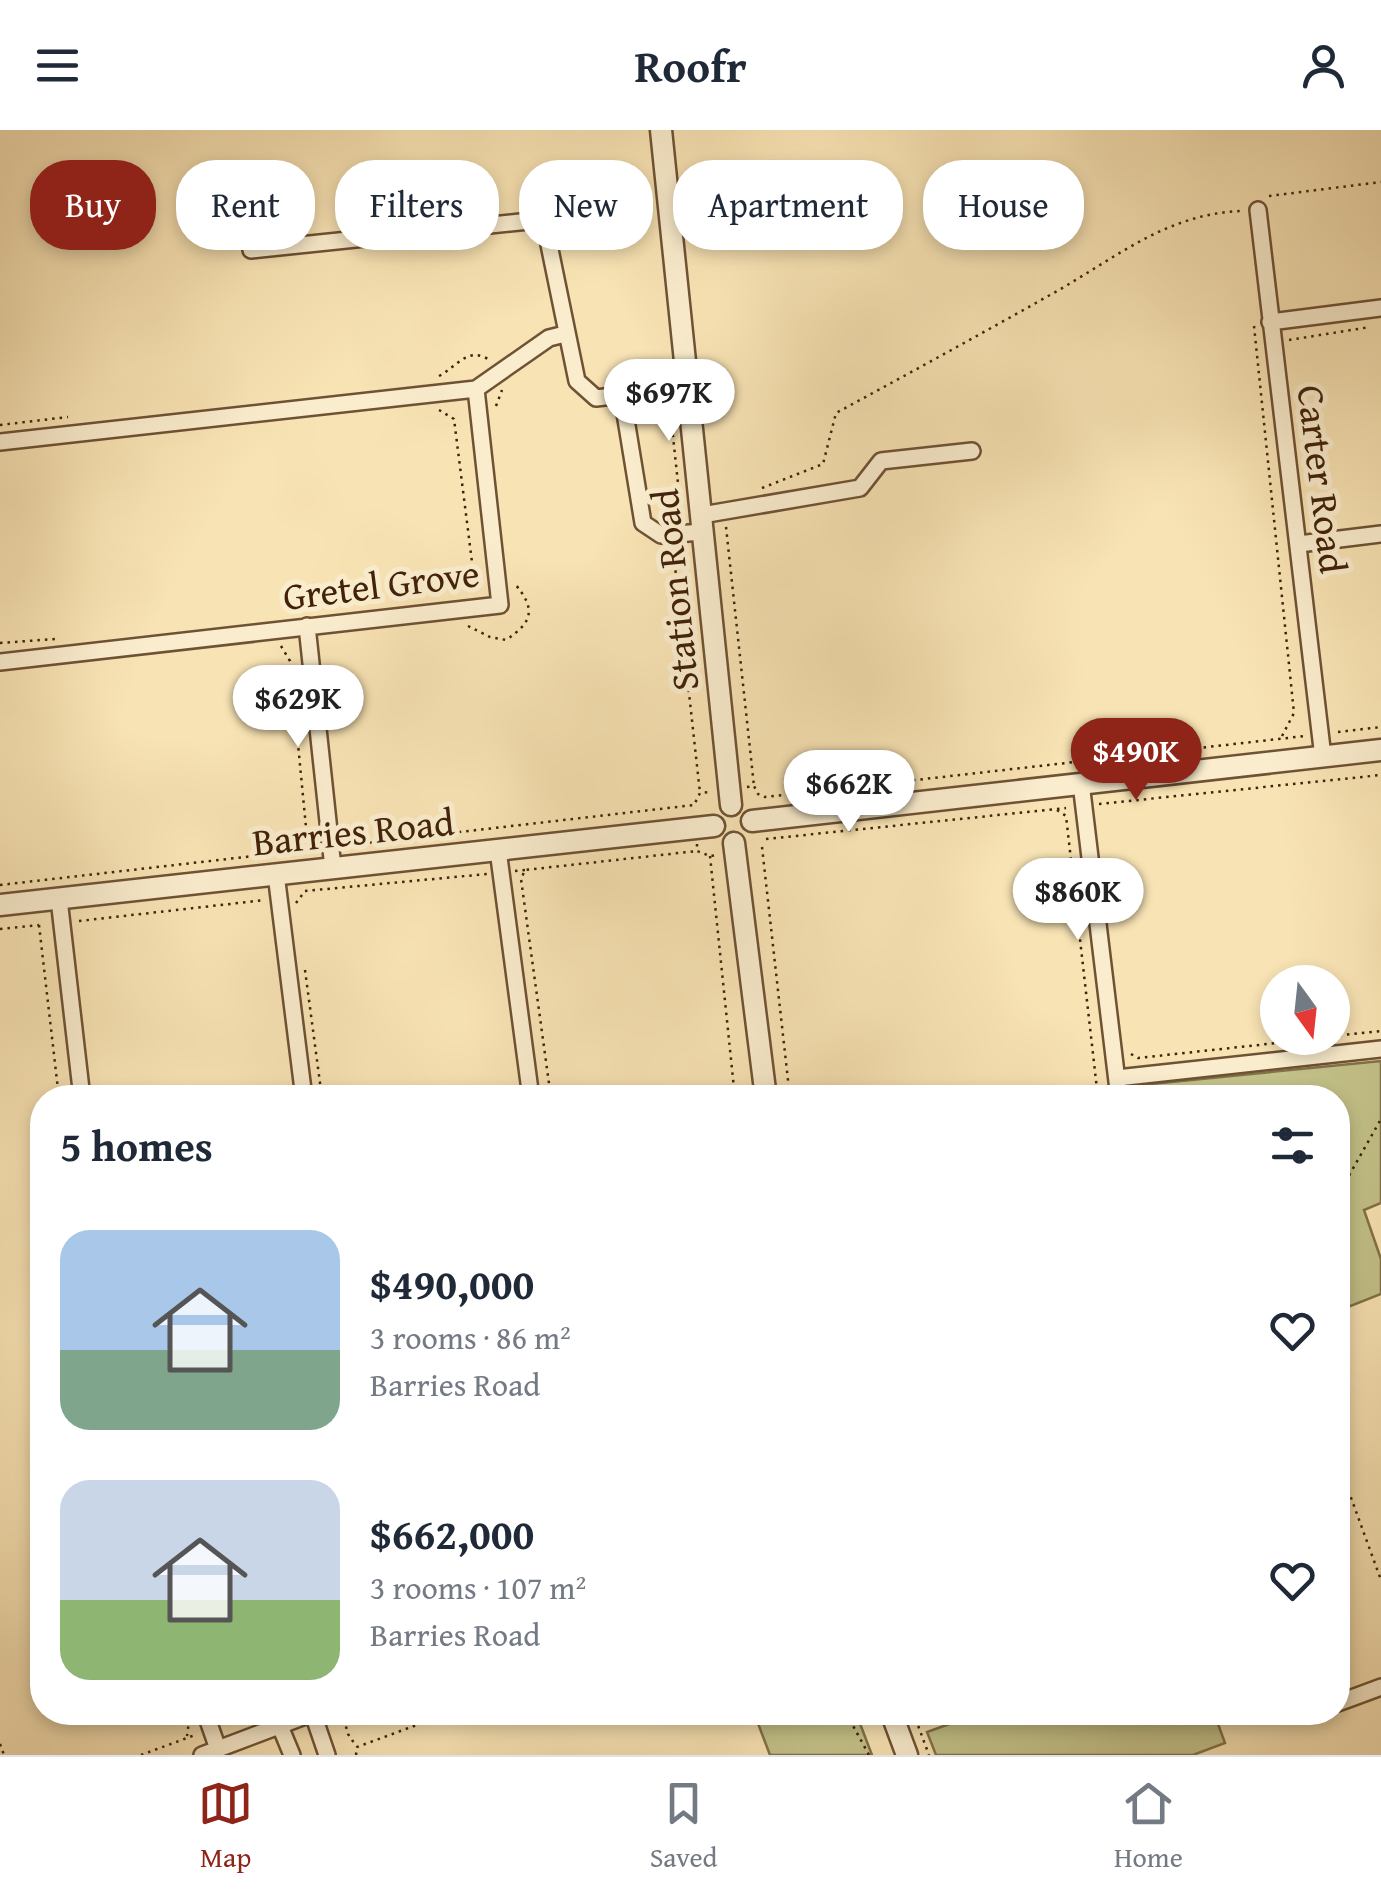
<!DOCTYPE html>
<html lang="en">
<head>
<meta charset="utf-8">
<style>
	:root { --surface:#fff; --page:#f2f2f3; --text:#1f2937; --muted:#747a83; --line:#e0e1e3; --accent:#8f2418 }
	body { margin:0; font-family:"Gentium Book Plus",serif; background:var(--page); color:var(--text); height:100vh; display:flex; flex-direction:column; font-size:38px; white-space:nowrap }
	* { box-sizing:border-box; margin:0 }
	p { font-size:32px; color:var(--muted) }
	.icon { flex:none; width:55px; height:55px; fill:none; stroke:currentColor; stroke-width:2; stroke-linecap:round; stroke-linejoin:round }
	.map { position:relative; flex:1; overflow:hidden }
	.details { position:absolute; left:30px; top:955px; width:1320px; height:640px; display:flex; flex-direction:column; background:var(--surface); border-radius:40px; box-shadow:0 5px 15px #0003 }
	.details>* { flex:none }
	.guide { position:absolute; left:30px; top:30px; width:1322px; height:90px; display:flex; gap:20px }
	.needle { width:65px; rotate:165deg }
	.tools { position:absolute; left:1260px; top:835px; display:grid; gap:20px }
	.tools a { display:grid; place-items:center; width:90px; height:90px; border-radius:50%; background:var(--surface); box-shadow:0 5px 15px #0003; font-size:50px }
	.price { position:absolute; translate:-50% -85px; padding:0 22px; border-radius:35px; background:#fff; color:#222; font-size:32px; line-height:65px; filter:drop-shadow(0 2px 5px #0008) }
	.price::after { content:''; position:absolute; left:50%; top:60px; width:30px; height:22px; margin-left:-15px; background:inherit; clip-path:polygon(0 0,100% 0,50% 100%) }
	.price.on { background:var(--accent); color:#fff }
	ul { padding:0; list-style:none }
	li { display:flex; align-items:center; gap:30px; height:250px; padding:0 30px }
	li span { display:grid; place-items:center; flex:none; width:280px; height:200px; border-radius:30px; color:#555 }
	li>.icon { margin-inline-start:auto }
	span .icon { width:120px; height:120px; fill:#fffc; stroke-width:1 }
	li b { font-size:42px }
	h2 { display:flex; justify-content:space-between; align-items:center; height:120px; padding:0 30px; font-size:42px }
	.pill { padding:0 35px; border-radius:40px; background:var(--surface); box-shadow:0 5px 15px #0003; font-size:35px; line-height:90px }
	.pill.on { background:var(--accent); color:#fff }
	header { display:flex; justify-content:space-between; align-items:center; height:130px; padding:0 30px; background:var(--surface); font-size:45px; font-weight:700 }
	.menu { display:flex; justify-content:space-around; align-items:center; height:140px; border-top:2px solid var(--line); background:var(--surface); font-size:28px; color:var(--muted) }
	.menu a { display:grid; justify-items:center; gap:5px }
	.menu .on { color:var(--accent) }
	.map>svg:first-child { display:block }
</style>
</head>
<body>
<header><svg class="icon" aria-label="menu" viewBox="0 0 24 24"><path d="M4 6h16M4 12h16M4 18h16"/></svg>Roofr<svg class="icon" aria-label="person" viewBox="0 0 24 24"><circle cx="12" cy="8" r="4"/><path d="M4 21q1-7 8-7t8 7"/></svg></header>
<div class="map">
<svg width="1381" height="1625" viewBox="0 0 1381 1625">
	<rect width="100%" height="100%" fill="#f8e3b4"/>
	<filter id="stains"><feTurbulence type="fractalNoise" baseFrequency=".002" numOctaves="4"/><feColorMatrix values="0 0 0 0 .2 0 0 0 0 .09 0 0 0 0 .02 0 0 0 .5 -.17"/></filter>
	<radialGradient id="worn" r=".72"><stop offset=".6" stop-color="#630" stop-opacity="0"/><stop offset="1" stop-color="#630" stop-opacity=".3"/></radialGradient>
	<!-- green -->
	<path fill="#c3c289" stroke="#827249" stroke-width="2.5" d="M1381 931V1073L1364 1080 1381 1129V1164L1338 1181V968L1132 967 1131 956Z
		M754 1583H856L872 1625H770Z
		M1214 1583 1225 1613 1193 1625H936L927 1602 980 1583Z"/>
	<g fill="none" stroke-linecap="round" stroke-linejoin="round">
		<!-- minor casing -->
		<g stroke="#6f5234" stroke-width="20">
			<path id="minor" d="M1258 80 1323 627
				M251 120 539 90 545 95 577 251 596 268 622 265 643 393 661 405 703 402
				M1270 192 1381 178
				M476 259 549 208 565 204
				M0 312 476 259 500 475 0 532
				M702 385 860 358 881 331 972 321
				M1299 414 1381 404
				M307 496 333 738
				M1081 653 1119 968
				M498 720 531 968
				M276 744 304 968
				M59 769 82 968
				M1117 948 1381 919
				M1338 1573 1381 1557
				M205 1582 218 1619
				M313 1584 327 1625
				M280 1596 292 1625
				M202 1625 316 1582"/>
		</g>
		<!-- tertiary casing -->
		<g stroke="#6f5234" stroke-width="25">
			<path id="tertiary" d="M661 0 731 675
				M752 691 1381 620
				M734 713 766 968
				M0 775 714 696
				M891 1582 907 1625"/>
		</g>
		<!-- path -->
		<path stroke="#412209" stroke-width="2.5" stroke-dasharray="2.5 5" stroke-linecap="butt" d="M1269 66 1381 52
			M1254 196 1294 583 1281 608
			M1289 210 1370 197
			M439 246C458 236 468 215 491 231
			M668 260 680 372 671 390
			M496 276 502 260
			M439 280 454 289 474 448 466 463
			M0 295 68 287
			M762 358 823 334 836 283C908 244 979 205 1050 165 1115 129 1166 83 1243 81
			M1312 389 1328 394
			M726 397 754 656
			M673 418 700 663
			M468 496 490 507 506 510C533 492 536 479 515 454
			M0 513 55 509
			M281 516 290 531 308 718
			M1338 602 1381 597
			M747 657 754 656 758 664 765 667 1305 606
			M1099 674 1381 645
			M1057 680 1066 686 1098 968
			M766 709 1066 678
			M697 714V721L710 726 717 725
			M347 715 694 675 700 663 710 662
			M762 717 790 968
			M710 726 735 968
			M515 741 525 740
			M0 755 315 719
			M296 773 305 761 487 744
			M79 791 265 770
			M39 795 59 968
			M0 799 39 795
			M305 840 322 968
			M1332 906 1381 901
			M1131 924 1138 928 1323 908
			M551 968 521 749 525 740 697 721
			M1338 1065 1381 989
			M1338 1332 1381 1450
			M186 1582 189 1591 187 1606
			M224 1582 231 1590
			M342 1582 348 1604 356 1616
			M850 1582 851 1592 869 1625
			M913 1582 929 1625
			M226 1593 255 1582
			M0 1614 4 1625
			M141 1625 195 1605
			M356 1625 357 1617 452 1582"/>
		<!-- minor -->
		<use href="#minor" stroke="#faedce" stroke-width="15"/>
		<!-- tertiary -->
		<use href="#tertiary" stroke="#faedce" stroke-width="20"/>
	</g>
	<g text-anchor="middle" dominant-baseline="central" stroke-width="10" stroke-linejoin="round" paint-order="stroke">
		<!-- street labels -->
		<g font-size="38" fill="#412209" stroke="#faedce">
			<text transform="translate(1323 349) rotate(83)">Carter Road</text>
			<text transform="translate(381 454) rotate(-7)">Gretel Grove</text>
			<text transform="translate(674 460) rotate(-96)">Station Road</text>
			<text transform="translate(353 701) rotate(-6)">Barries Road</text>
		</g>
	</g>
	<rect width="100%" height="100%" filter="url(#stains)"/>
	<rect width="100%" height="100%" fill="url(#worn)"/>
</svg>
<div class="tools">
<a><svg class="needle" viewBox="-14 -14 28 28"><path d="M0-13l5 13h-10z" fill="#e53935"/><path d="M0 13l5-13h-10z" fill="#747a83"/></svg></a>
</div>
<b class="price" style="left:669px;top:314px">$697K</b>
<b class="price" style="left:298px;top:620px">$629K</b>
<b class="price on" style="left:1136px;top:673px">$490K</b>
<b class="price" style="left:849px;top:705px">$662K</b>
<b class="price" style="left:1078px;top:813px">$860K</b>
<div class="guide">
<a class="pill on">Buy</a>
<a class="pill">Rent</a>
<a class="pill">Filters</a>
<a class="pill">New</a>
<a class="pill">Apartment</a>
<a class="pill">House</a>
</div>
<section class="details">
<h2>5 homes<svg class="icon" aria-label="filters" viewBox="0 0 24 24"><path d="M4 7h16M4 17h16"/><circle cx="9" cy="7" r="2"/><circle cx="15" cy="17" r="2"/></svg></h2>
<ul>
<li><span style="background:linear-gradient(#a9c7e8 60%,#7fa58c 0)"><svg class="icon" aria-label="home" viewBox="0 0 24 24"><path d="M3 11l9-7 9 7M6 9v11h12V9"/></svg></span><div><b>$490,000</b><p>3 rooms · 86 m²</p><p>Barries Road</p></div><svg class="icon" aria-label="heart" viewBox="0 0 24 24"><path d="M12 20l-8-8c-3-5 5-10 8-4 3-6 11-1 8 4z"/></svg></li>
<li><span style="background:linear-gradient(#c9d6e8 60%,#8fb573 0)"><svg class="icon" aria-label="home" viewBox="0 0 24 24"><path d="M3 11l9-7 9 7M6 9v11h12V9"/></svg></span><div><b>$662,000</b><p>3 rooms · 107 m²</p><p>Barries Road</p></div><svg class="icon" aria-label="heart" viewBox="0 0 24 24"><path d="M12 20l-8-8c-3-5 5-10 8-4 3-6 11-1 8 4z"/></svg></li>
</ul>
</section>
</div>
<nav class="menu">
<a class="on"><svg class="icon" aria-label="map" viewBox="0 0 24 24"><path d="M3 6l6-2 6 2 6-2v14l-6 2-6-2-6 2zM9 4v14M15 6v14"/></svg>Map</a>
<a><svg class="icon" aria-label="saved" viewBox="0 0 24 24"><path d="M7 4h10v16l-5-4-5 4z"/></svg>Saved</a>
<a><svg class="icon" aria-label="home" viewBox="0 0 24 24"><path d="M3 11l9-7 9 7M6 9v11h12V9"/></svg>Home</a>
</nav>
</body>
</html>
